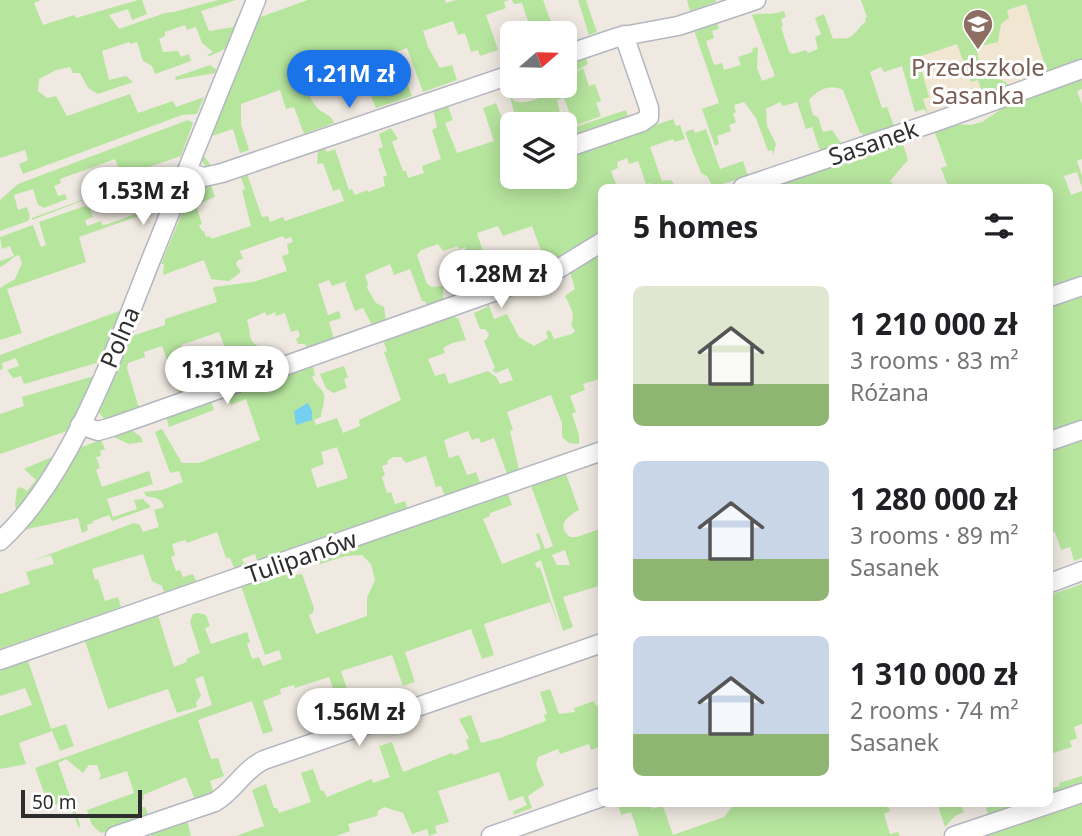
<!DOCTYPE html>
<html lang="en">
<head>
<meta charset="utf-8">
<style>
	:root { --surface:#fff; --page:#f6f6f6; --text:#202124; --muted:#757577; --accent:#1a73e8 }
	body { margin:0; font-family:"Noto Sans",sans-serif; background:var(--page); color:var(--text); height:100vh; display:flex; flex-direction:column; font-size:26px; white-space:nowrap }
	* { box-sizing:border-box; margin:0 }
	p { font-size:23px; color:var(--muted) }
	.icon { flex:none; width:38px; height:38px; fill:none; stroke:currentColor; stroke-width:2; stroke-linecap:round; stroke-linejoin:round }
	.map { position:relative; flex:1; overflow:hidden }
	.sheet { position:absolute; left:598px; top:184px; width:455px; height:623px; display:flex; flex-direction:column; background:var(--surface); border-radius:10px; box-shadow:0 4px 18px #0003 }
	.sheet>* { flex:none }
	.needle { width:46px; rotate:70deg }
	.controls { position:absolute; left:500px; top:21px; display:grid; gap:14px }
	.controls a { display:grid; place-items:center; width:77px; height:77px; border-radius:10px; background:var(--surface); box-shadow:0 4px 18px #0003; font-size:35px }
	.scale { position:absolute; left:21px; bottom:18px; width:121px; box-sizing:border-box; padding-left:7px; border:4px solid #2e2e2e; border-top:0; font-size:19px; line-height:24px; white-space:nowrap; color:#2e2e2e; -webkit-text-stroke:5px #fff; paint-order:stroke }
	.price { position:absolute; translate:-50% -60px; padding:0 16px; border-radius:24px; background:#fff; color:#222; font-size:23px; line-height:46px; filter:drop-shadow(0 2px 4px #0008) }
	.price::after { content:''; position:absolute; left:50%; top:42px; width:21px; height:16px; margin-left:-10px; background:inherit; clip-path:polygon(0 0,100% 0,50% 100%) }
	.price.on { background:var(--accent); color:#fff }
	ul { padding:0; list-style:none }
	li { display:flex; align-items:center; gap:21px; height:175px; padding:0 35px }
	li span { display:grid; place-items:center; flex:none; width:196px; height:140px; border-radius:10px; color:#555 }
	li>.icon { margin-inline-start:auto }
	span .icon { width:84px; height:84px; fill:#fffc; stroke-width:1 }
	li b { font-size:30px }
	h2 { display:flex; justify-content:space-between; align-items:center; height:84px; padding:0 35px; font-size:30px }
	.map>svg:first-child { display:block }
</style>
</head>
<body>
<div class="map">
<svg width="1082" height="836" viewBox="0 0 1082 836">
	<rect width="100%" height="100%" fill="#efe9e1"/>
	<!-- education -->
	<path fill="#f0e6d1" d="M1032 0 1047 73 928 114 902 40Z"/>
	<!-- green -->
	<path fill="#b6e59e" fill-rule="evenodd" d="M0 0H41L34 3 43 25 74 15 76 18 138 0H142L147 14 132 20 128 9 109 15 119 29 165 13 174 12 218 0H236L201 11 209 31 233 27 238 16 240 20 229 47 210 56 207 55 213 52 202 43 196 27 187 30 185 25 165 32V36L159 39 163 52 178 51 181 57 189 54 191 61 155 74 152 66 143 61 137 42 130 44 129 42 102 51 109 80 126 76 133 82 98 94 88 88 80 73H73L70 67 56 70 39 79 38 91 47 98 56 96 67 116 130 94 138 113 173 101 176 107 204 97 197 114 182 115 23 174 19 164 28 160 25 150 0 158Z
		M308 0H445L446 3 456 0H509L504 2 506 8 486 15 498 50 480 56 478 50 471 52 465 33 458 35 453 21 423 31 428 47 440 68 452 65 457 80 423 92 407 48 375 60 386 89 399 85 395 71 399 70 405 77 412 96 376 108 361 72 340 78 331 71 310 79 311 85 308 93C311 99 315 107 321 111 328 116 331 115 334 123L304 134 294 107 286 109 280 90 241 104V124L249 150 240 153 233 129 212 136 204 156 210 164V168L206 167 200 159 255 19Z
		M512 0H543L555 33H532L522 3 514 4Z
		M578 0H586L597 32 589 35Z
		M687 0H716V2L690 11Z
		M861 0H1082V60L1047 72 1026 4 1007 10 1009 18 1001 24 998 42 976 47 980 65 985 78C994 80 1004 77 1009 86L983 95 978 80 971 82 957 44 918 57 929 97 923 99 928 114 924 109 915 112 902 66 884 72 881 67 870 72 882 108 887 107 894 126 864 136 862 133H860L843 90C829 83 817 91 809 100L813 115 818 117 823 132 832 130 842 144 820 151 812 127 806 129 797 102 783 106 780 102 766 109 767 126 776 144 773 155 772 150 768 151 756 118 744 102 734 105 736 112 733 114 736 122 729 125 731 131 717 136 719 144 715 146 702 109 719 103 694 30 717 22 719 29 712 31 714 38 706 41 714 65 722 63 724 70 741 65 738 57 753 52 752 49 758 47 757 68 762 81 775 76 752 15C763 12 770 16 784 11L786 17 781 19 783 26 781 27 789 52 793 54 806 50 808 53 818 49 815 37 821 34 815 18 824 14 833 39C839 37 844 40 850 37 857 34 859 25 866 22L865 18 867 17Z
		M586 58 588 64 565 77V65Z
		M210 65 216 69 215 73 176 80 175 77Z
		M583 68 589 86 595 84 601 101 596 103 601 116 574 126 564 98 557 100 560 113 565 111 572 128 626 110 629 121 574 153 673 119 676 126 680 125 685 139 674 142 673 139 650 147 662 181 671 180 676 187H652L650 183 646 184 638 161 629 164 627 158 617 162 618 168 611 171 617 187H602V231L546 264 532 226 503 236 498 226 477 233 488 267 497 264 500 268 494 270 498 281 482 287 465 247 459 249 458 246 443 251 438 244 421 250 417 255 427 284 432 287 443 286V300L427 306 425 301H422L410 269 394 275 390 264 365 275 368 284 367 288 376 303 384 307 386 321 372 325 363 308 355 311 345 284 347 281 332 286 329 280 318 284 328 315 339 311 341 318 329 322 334 339 307 348 305 344H298L296 339 300 336 298 330 291 332 285 313 276 316 275 312 267 316 265 312 247 320C253 338 245 343 267 349L271 361 236 373 227 364 226 361 229 358 219 332 181 345 195 388 179 394 162 346 144 352 145 357 128 363 127 368 139 408 105 420 98 411 132 336 165 325V319L217 302 213 289 214 287 253 282 287 271 282 256 289 254 287 244 293 242 291 237 285 239 283 236 240 251 243 259 238 260 236 264 241 272 229 281 211 279 204 260 163 275 164 264H161L188 199 197 190 211 185 215 197 196 205 202 224 199 225 202 231H204L206 237 210 236 211 239 251 226 242 190 245 189 240 175 247 174 262 217 268 216 270 222 283 217 285 221 344 201 340 189 333 191 323 163 317 164 318 150 324 148 327 152 335 149 349 190 352 189 355 195 367 190 368 192 385 186 383 177 387 175 378 149 383 147 379 134 391 128 398 139 392 142 403 171H406L408 178 424 173 422 166 441 159 432 130 437 127 433 110 448 106 453 120 445 123 457 153 494 141 483 108 496 103 501 116 514 112 508 90 514 101C529 106 547 95 557 86H565V79ZM513 124H565V177H513Z
		M1082 78V89L1077 91 1082 105V159L1077 161 1082 176V188L1077 172 1064 176 1071 195 1082 191V275L1050 286V187H939L947 184 941 168 947 166 934 130 952 124 971 125 982 122 1003 108Z
		M188 120 193 123 181 156 122 176 115 159 60 179 61 183 54 186 58 196 65 194 67 199 44 208 38 205 33 189 14 195 18 210 27 207 30 217 28 221 0 231V200L18 184Z
		M693 129 695 133 706 129 720 169 743 161 748 176 713 187 707 176 701 173 685 132Z
		M902 141 908 160 890 181 893 184 890 187H772Z
		M174 167 176 169 172 180C136 177 67 207 32 220V218Z
		M169 182 165 194 151 199 147 188 148 185Z
		M163 204 147 213 79 237 86 262 7 289 22 333 0 340V288L15 279 22 263 19 255C11 257 8 264 0 267V261L14 256 10 246 2 249 0 237 33 225 41 247 46 245 39 222 85 206 90 209 93 217 85 220 87 226 101 221 102 225 108 224Z
		M602 252V378L583 384 585 390 570 396 576 412 572 414 579 435V444L569 443 562 437V423L551 395 507 412 513 430 510 431 519 470 507 474 494 438 481 443 479 438 472 440 468 431 444 440 449 458 459 455 467 475 476 472 480 483 445 496 441 486 436 487 426 456 406 463 401 457H393L387 461 388 464 382 466 385 475 382 477 387 493 391 492 395 504 405 501 408 508 257 560 255 554 242 559 244 564 234 568 230 558H226L217 532 187 543 185 540 172 544 175 555 171 557 176 571 180 570 183 577 193 574 196 581 164 592 162 586 152 581 143 554 92 569 95 580 98 579 105 601 118 597 121 607 0 649V594L30 584 26 572 54 564 51 555 31 561 134 523 140 525 143 532 159 527 154 510 164 507C161 497 155 498 146 496L144 492 162 490 183 482 179 471 170 473 155 432 162 429 182 463H199L260 440 246 399 231 405 228 395 313 366 315 375 312 377C315 384 319 386 323 392 327 399 321 409 321 417L314 420 316 425 337 418 343 433 360 426 359 420 401 400 384 352 387 351 383 340 454 315 456 318H458L466 340 452 343 443 348 445 353 428 359 435 376 445 373 449 384 488 371 496 377 500 384 513 380 508 368 496 373 492 370 495 368 484 341 487 339 489 334 485 329H480L474 313 487 307 488 303 494 319 507 314 519 337 534 346 548 338 546 332 550 330 554 339 572 334 575 331 571 325C576 314 570 306 565 296L575 289 570 272 593 255 597 256ZM337 447 348 478 317 488 311 469 324 464 321 452Z
		M1082 296V422L1050 434V307Z
		M122 310 100 362 24 384 21 376 13 378 7 370 19 366 16 358 2 363 3 369 0 370V355Z
		M344 366 348 377 344 379 347 388 333 393 326 388 320 374Z
		M94 376 77 416 67 431 0 454V414L24 406 22 397Z
		M210 398 214 410 169 427 166 416Z
		M130 429 141 437 143 442 129 444 112 436Z
		M1082 438V558L1074 561 1070 547 1061 550 1055 532 1050 533V450Z
		M101 440 105 449 100 451 101 456 96 457 100 468 96 470 102 487 149 471 153 484 107 499 113 517 137 509 134 500 143 499 151 507 112 521 109 515 93 521V523L87 525 88 530 82 533 78 518 23 530 79 448Z
		M54 456 21 507 16 509 15 504 17 489 21 487 27 491 36 480 24 469Z
		M566 474 579 510C567 516 556 526 570 537H577L602 528V585L563 597 573 627 563 631 541 560 535 563 537 568 540 567 561 632 550 602 484 624 494 655 482 659 471 629 405 652 415 682 403 686 392 655 341 671 352 704 340 708 329 677 295 688 294 685 280 689 281 694 263 701 273 731 263 734 252 701 198 720 211 759 218 758 224 776 210 781 214 794 195 800 186 777 143 795 144 799 139 801 142 807H145L149 816 101 833 92 825 87 810 134 793 127 771 99 780 101 776 97 765H89L83 773 66 759 58 763 80 825 79 828 68 801 55 805 53 799 47 801 35 768 212 705 203 676 195 679 201 696 196 702 197 707 177 713 168 689 108 709 85 641 158 615 174 667 187 662 186 659 200 653 190 622 193 614 198 613 206 615 210 626 205 628 211 644 247 632 250 642 247 644 252 659 259 657 263 666 282 659 279 650 265 655 241 586 257 581 258 584 270 580 269 577 291 569 292 575 302 574 314 608 313 613 309 615 316 634 367 616V598L375 580 371 564 362 555 346 556 320 564 313 561 508 494 512 505 490 513V516L483 519 502 564 541 549 536 534 539 533 545 549 553 546 531 486ZM565 550 570 565H557L552 555Z
		M1082 584V724L1074 727 1077 738 1070 741 1072 747 1050 754V595Z
		M28 661 51 729 66 724 74 746 60 751 52 731 19 743 26 764 0 769V716L32 705 25 688 0 696V670Z
		M550 689 559 714 575 712 574 708 594 701 596 706 602 704V754L599 747 591 750 589 744 560 754 558 749 538 757 536 765 544 785 528 796 532 808 513 815 514 811 527 805 523 796 509 801 499 772 438 791 449 822 435 826 437 833 429 836 427 829 412 834 403 813 384 807 378 811 377 816 348 824 350 831 336 836H236L264 826 252 790 266 784 274 808H277L279 813 311 802 301 773 313 769 321 791H324L327 797 372 779 373 783 390 777 379 746 392 742 403 772 452 753 454 755 469 749 466 740 469 738 459 719 471 715 481 743 500 738 546 721 544 715 547 714 540 692Z
		M1082 776V785L1050 796V789L1060 786 1059 783Z
		M1082 799V836H973Z
		M621 803H649L652 809 663 806 673 835 724 817 735 803H887L890 811 884 814 890 834 898 832 900 836H639L631 812 621 815 618 804Z
		M937 803H960L964 812 955 816 945 827Z
		M998 803H1030L989 817 986 808Z
		M187 820 191 836H151L150 833Z"/>
	<!-- water -->
	<path fill="#75cff0" d="M308 403 312 411V420L296 425 294 411Z"/>
	<g fill="none" stroke-linecap="round" stroke-linejoin="round">
		<!-- street casing -->
		<g stroke="#b4b7c1" stroke-width="21">
			<path id="street" d="M565 55 618 37 678 26 756 0
				M575 145 642 122 649 117V108L624 35
				M186 172 204 177 222 173 513 74
				M743 187 938 121 1082 69
				M1050 297 1082 286
				M80 425 98 431 112 427 558 269 602 242
				M1050 441 1082 430
				M0 541C71 477 117 345 152 257 187 171 221 85 256 0
				M1050 583 1082 571
				M0 660 602 451
				M115 836 215 802C234 791 244 769 264 760L602 643
				M491 836 602 797
				M954 836 1082 793"/>
		</g>
		<!-- street -->
		<use href="#street" stroke="#fff" stroke-width="18"/>
	</g>
	<!-- icons -->
	<defs>
		<g id="school-pin" transform="scale(1.575)"><path d="M0 17L-7.5 6A9.5 9.5 0 1 1 7.5 6Z" fill="#8d6e63" stroke="#fff"/><path d="M0-5L7-2L0 1L-7-2ZM-4 1L0 2.5L4 1V4Q0 6-4 4Z" fill="#fff"/></g>
	</defs>
	<g fill-rule="evenodd">
		<use href="#school-pin" x="978" y="24"/>
	</g>
	<g text-anchor="middle" dominant-baseline="central" stroke-width="6" stroke-linejoin="round" paint-order="stroke">
		<!-- education labels -->
		<g font-size="24" fill="#785e54" stroke="#fff">
			<text x="978" y="66">Przedszkole<tspan x="978" dy="28">Sasanka</tspan></text>
		</g>
		<!-- street labels -->
		<g font-size="24" fill="#2e2e2e" stroke="#fff">
			<text transform="translate(873 142) rotate(-19)">Sasanek</text>
			<text transform="translate(119 337) rotate(-67)">Polna</text>
			<text transform="translate(301 556) rotate(-19)">Tulipanów</text>
		</g>
	</g>
</svg>
<div class="controls">
<a><svg class="needle" viewBox="-14 -14 28 28"><path d="M0-13l5 13h-10z" fill="#e53935"/><path d="M0 13l5-13h-10z" fill="#757577"/></svg></a>
<a><svg class="icon" aria-label="layers" viewBox="0 0 24 24"><path d="M12 4l9 5-9 5-9-5zM3 14l9 5 9-5"/></svg></a>
</div>
<div class="scale">50 m</div>
<b class="price on" style="left:349px;top:110px">1.21M zł</b>
<b class="price" style="left:143px;top:227px">1.53M zł</b>
<b class="price" style="left:501px;top:310px">1.28M zł</b>
<b class="price" style="left:227px;top:406px">1.31M zł</b>
<b class="price" style="left:359px;top:748px">1.56M zł</b>
<section class="sheet">
<h2>5 homes<svg class="icon" aria-label="filters" viewBox="0 0 24 24"><path d="M4 7h16M4 17h16"/><circle cx="9" cy="7" r="2"/><circle cx="15" cy="17" r="2"/></svg></h2>
<ul>
<li><span style="background:linear-gradient(#dfe7d0 70%,#8fb573 0)"><svg class="icon" aria-label="home" viewBox="0 0 24 24"><path d="M3 11l9-7 9 7M6 9v11h12V9"/></svg></span><div><b>1 210 000 zł</b><p>3 rooms · 83 m²</p><p>Różana</p></div></li>
<li><span style="background:linear-gradient(#c9d6e8 70%,#8fb573 0)"><svg class="icon" aria-label="home" viewBox="0 0 24 24"><path d="M3 11l9-7 9 7M6 9v11h12V9"/></svg></span><div><b>1 280 000 zł</b><p>3 rooms · 89 m²</p><p>Sasanek</p></div></li>
<li><span style="background:linear-gradient(#c9d6e8 70%,#8fb573 0)"><svg class="icon" aria-label="home" viewBox="0 0 24 24"><path d="M3 11l9-7 9 7M6 9v11h12V9"/></svg></span><div><b>1 310 000 zł</b><p>2 rooms · 74 m²</p><p>Sasanek</p></div></li>
</ul>
</section>
</div>
</body>
</html>
